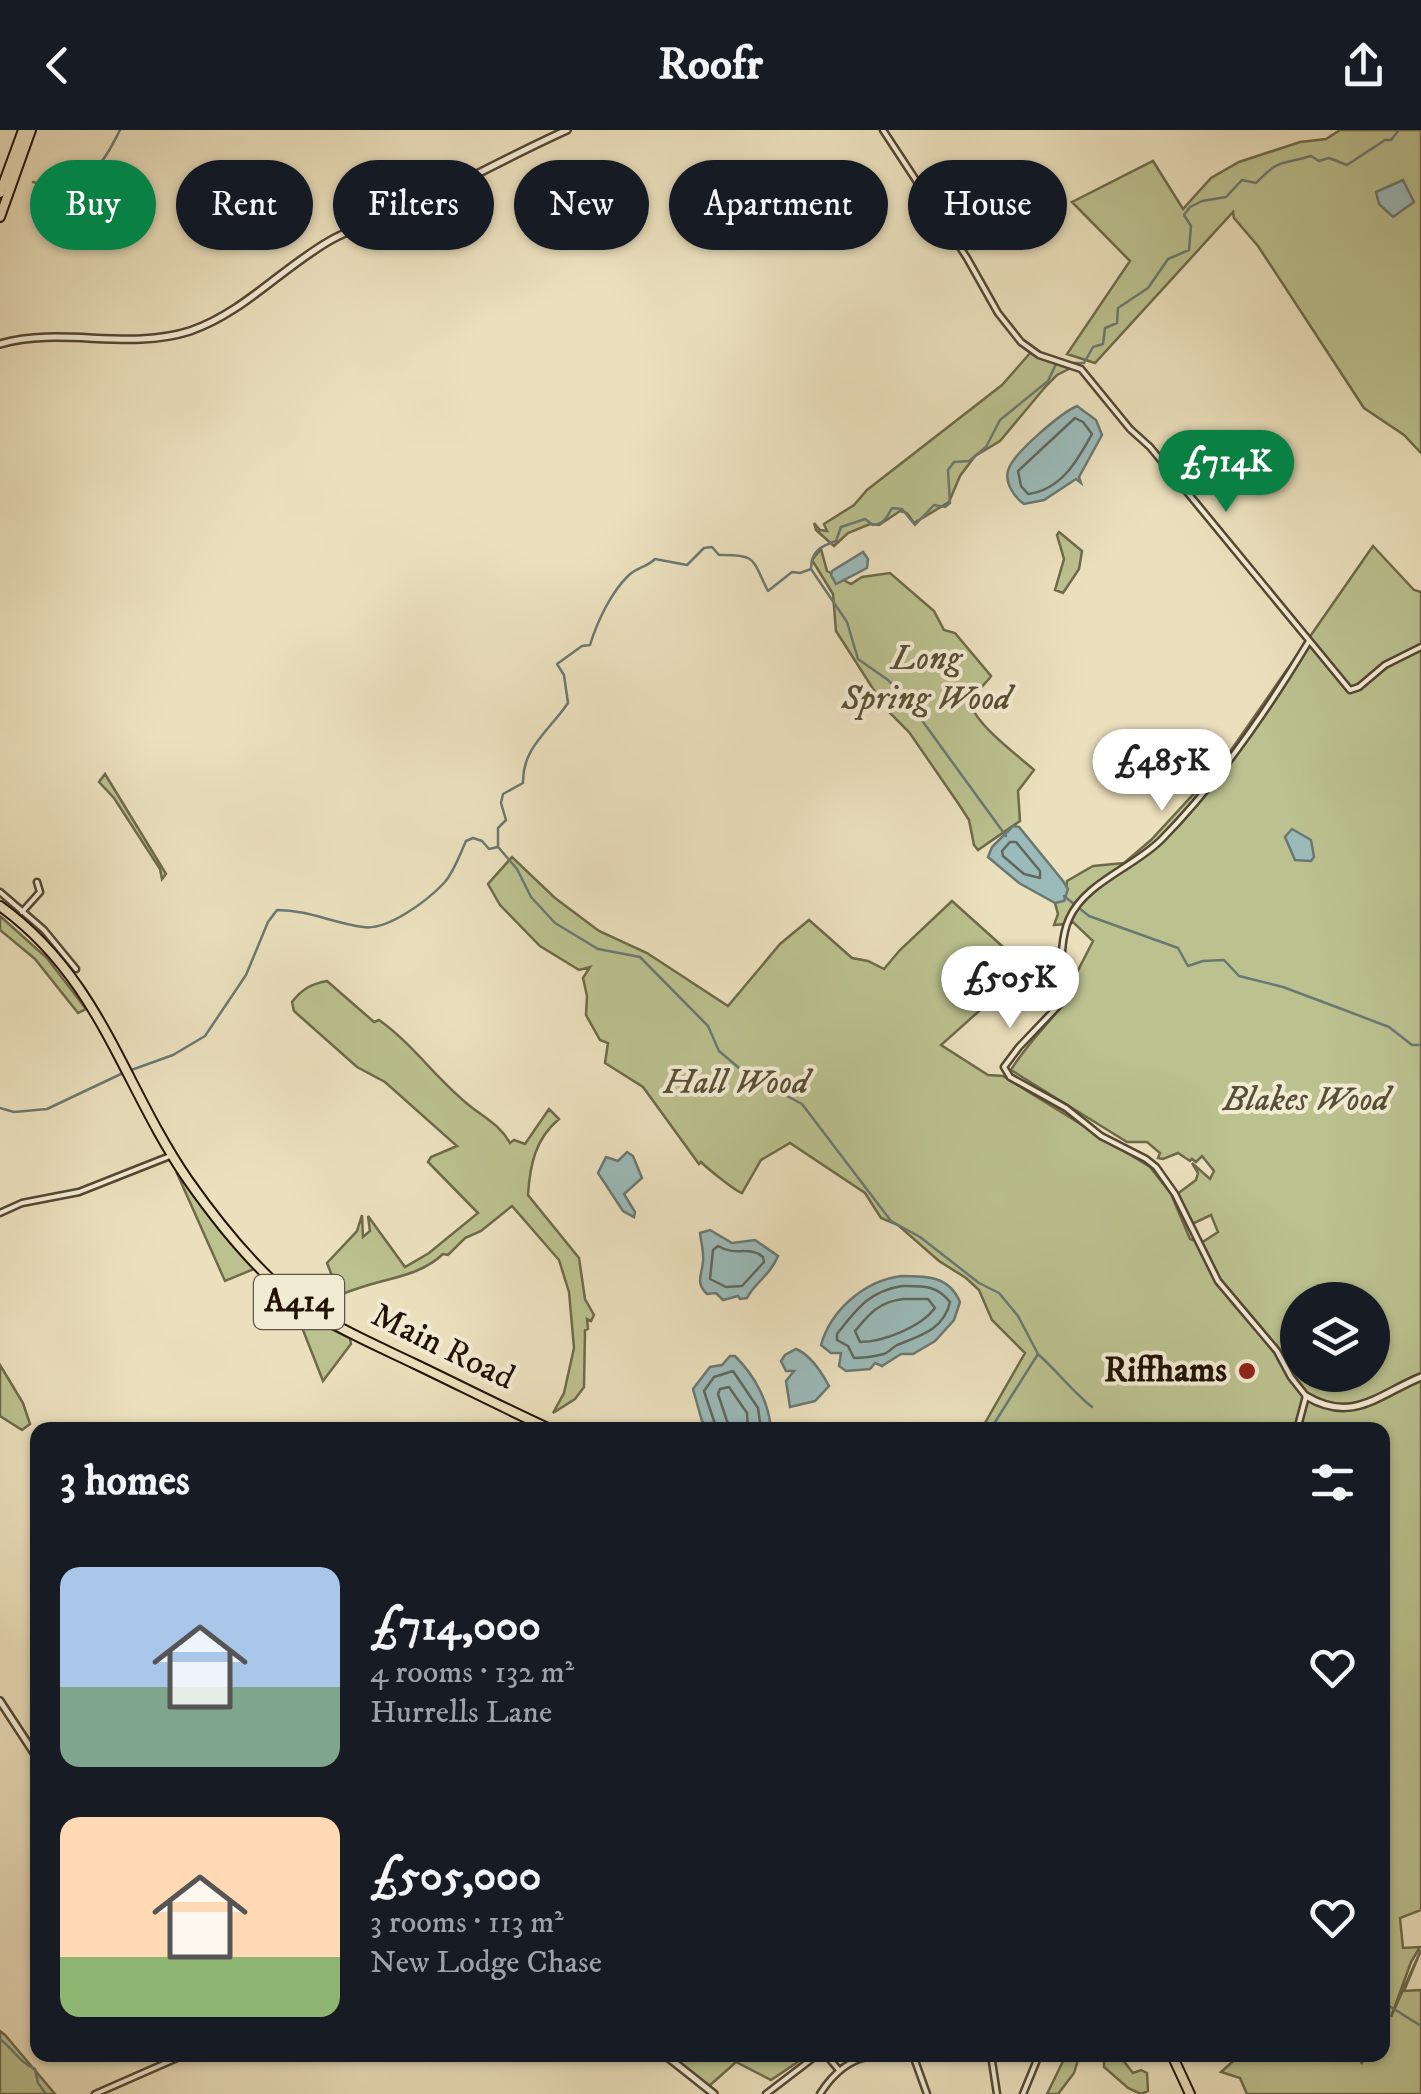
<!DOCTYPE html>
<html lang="en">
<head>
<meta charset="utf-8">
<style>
	:root { --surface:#171b24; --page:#242831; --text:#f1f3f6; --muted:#9ea1a6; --accent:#0b8043 }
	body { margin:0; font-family:"IM FELL DW Pica",serif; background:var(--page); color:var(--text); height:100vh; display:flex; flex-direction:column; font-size:38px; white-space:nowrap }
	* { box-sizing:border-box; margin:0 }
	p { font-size:32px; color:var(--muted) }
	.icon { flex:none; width:55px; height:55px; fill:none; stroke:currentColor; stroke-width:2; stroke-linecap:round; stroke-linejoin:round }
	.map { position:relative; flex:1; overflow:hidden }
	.side { position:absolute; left:30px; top:1292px; width:1360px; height:640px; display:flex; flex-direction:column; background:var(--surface); border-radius:20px; box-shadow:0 2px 8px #0004 }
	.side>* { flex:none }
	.banner { position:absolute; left:30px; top:30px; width:1362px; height:90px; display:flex; gap:20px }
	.fabs { position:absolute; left:1280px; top:1152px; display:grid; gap:20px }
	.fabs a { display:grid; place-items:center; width:110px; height:110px; border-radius:50%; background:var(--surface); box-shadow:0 2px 8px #0004; font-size:50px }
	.price { position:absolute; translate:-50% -85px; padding:0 22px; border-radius:35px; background:#fff; color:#222; font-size:32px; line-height:65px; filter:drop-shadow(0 2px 5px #0008) }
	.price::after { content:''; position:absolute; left:50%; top:60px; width:30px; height:22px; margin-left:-15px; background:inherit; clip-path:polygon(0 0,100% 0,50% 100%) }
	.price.on { background:var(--accent); color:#fff }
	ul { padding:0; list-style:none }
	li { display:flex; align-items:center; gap:30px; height:250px; padding:0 30px }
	li span { display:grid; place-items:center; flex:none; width:280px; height:200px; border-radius:20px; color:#555 }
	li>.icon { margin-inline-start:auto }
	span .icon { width:120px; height:120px; fill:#fffc; stroke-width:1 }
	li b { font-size:42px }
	h2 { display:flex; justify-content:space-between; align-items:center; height:120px; padding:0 30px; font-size:42px }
	.pill { padding:0 35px; border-radius:45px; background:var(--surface); box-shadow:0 2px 8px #0004; font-size:35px; line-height:90px }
	.pill.on { background:var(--accent); color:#fff }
	header { display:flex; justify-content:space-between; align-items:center; height:130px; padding:0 30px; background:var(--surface); font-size:45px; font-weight:700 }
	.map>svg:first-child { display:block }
</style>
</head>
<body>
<header><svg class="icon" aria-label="back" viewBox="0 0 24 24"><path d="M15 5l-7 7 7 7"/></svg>Roofr<svg class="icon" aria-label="share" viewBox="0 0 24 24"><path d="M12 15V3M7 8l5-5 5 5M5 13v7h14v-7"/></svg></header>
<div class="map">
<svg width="1421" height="1964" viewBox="0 0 1421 1964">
	<rect width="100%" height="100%" fill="#ebe0bd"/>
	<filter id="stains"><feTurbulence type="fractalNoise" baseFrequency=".002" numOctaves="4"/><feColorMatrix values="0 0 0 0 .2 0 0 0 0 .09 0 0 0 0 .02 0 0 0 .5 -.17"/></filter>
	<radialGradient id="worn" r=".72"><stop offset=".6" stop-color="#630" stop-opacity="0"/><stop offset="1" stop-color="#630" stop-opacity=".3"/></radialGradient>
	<!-- green -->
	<path fill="#bbc18f" stroke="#6e6a4a" stroke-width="2.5" fill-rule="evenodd" d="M1340 0H1421V323L1404 305 1364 278 1258 116 1234 88 1233 82 1095 233 1067 224 1130 131 1072 72 1153 31 1183 79 1211 48 1239 32 1300 12 1326 9Z
		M1032 221 1069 233 1071 238 1057 245 1046 256 1000 311 975 326 960 346 949 372 914 393 907 383 900 381 879 395 870 394 848 403 834 416 816 400 814 393 820 400 827 401 824 394 854 375 867 360 1002 255Z
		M1059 402 1082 421 1079 439 1063 463 1055 460 1064 429 1057 405Z
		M1373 416 1414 460 1421 462V1780L1400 1788 1403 1818 1420 1817 1411 1832 1391 1887 1421 1820 1404 1861 1421 1860V1964H1247L1240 1948 1221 1942 1240 1925H1365L1361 1934 1367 1925H1382V1300H981L1025 1223 992 1190 979 1160 966 1148 939 1131 898 1095 881 1088 865 1063 790 1013 761 1030 742 1063C735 1061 707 1038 701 1032L699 1034 643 957 605 933 608 913 600 910 586 885 587 866 583 848 590 837 579 840 540 816 500 775 488 754 512 727 555 768 599 801 647 823 728 876 780 814 809 790 852 828 868 831 884 839 900 820 952 771 1012 825 998 835 977 860 987 874 941 915 988 945 1003 946 1150 1037 1171 1064 1190 1109 1201 1113 1218 1102 1211 1085 1190 1095 1176 1065 1196 1050 1198 1043 1192 1033 1210 1049 1214 1041 1202 1026 1196 1032 1192 1029 1190 1031 1178 1023 1163 1029 1158 1028 1160 1023 1147 1012H1127L1011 940C1029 910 1055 888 1074 860L1070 856 1093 811 1073 792 1070 794 1072 778 1065 794 1054 795 1058 784 1055 773 1065 769 1067 751 1093 736 1124 733 1151 710 1222 633ZM1298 1170H1372V1245H1298Z
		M821 419 827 441 851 454 862 447 890 443 934 481 944 500 955 503 991 546C987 553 974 562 972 571 967 588 1021 628 1034 640L1018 661 1020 691 978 720 974 715 969 690 958 673 909 602 886 579 836 501 833 464 812 430Z
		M105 644 163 739 166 744 162 749 160 739 114 668 99 652Z
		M0 786 47 828 86 879 78 883 35 829 0 800Z
		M327 851 374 892 379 890C413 914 437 950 470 976 485 988 500 995 510 1013L514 1010 525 1014 549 979 559 989C535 1009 530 1035 528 1065L579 1128 585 1169 594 1185 591 1191 587 1189 588 1199 585 1200 584 1257 575 1269 553 1283 564 1263 574 1218 569 1162 559 1130 512 1076 481 1101 465 1108 448 1125 443 1124C420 1146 388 1148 359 1158 343 1163 328 1170 313 1177L306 1172 334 1151 327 1133 357 1101 362 1085 363 1107 370 1101 368 1086 405 1137 429 1123 478 1083 428 1032 431 1027 457 1016 385 952 357 937 294 881 292 872C302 859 311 854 327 851Z
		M176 1041 221 1102 254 1139 225 1151Z
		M304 1186 350 1208 351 1214 323 1251 303 1200Z
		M0 1235 23 1273 30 1294 22 1300 0 1286Z
		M0 1901 5 1905 55 1964H0Z
		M668 1925H808L771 1950 736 1932 708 1957Z
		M1066 1925H1087L1078 1930 1074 1943 1058 1964H1047Z
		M1104 1925H1119L1133 1943 1141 1940 1147 1943 1148 1961 1141 1964 1128 1958 1104 1937Z"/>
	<!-- water -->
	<path fill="#9bbbba" stroke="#6b7872" stroke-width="2.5" d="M1403 50 1414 72 1393 87 1379 74 1376 62Z
		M1077 276 1096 290 1102 305 1079 347 1081 353 1076 349 1044 370 1024 374C1014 367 1003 351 1009 338 1015 322 1061 283 1077 276Z
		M863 422 868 429 867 438 836 454 831 445 832 441Z
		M1013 696 1019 697 1063 751 1068 759 1064 771 1055 773 1019 753 988 727 992 717Z
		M1292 699 1311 710 1314 727 1311 731 1295 730 1285 707Z
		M627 1022 633 1026 642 1048 624 1064 635 1082 634 1087 623 1081 598 1043 606 1027 618 1031Z
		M710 1100 732 1113 755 1110 778 1126C770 1146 755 1152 747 1168L740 1169 738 1166 723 1170 716 1163 707 1164C695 1152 702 1146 703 1131 704 1122 701 1112 700 1103Z
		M901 1146C927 1146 949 1146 960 1172L954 1190 935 1211 913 1224H901L882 1236 875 1233 870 1239 846 1241 839 1236 841 1223H831L821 1215C831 1180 864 1151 901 1146Z
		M796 1219C811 1225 822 1243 829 1256L815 1271 790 1277 786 1251 794 1241H786L781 1231 785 1225Z
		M730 1226H735C755 1246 769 1272 771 1300H709L702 1291 693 1259 710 1237 722 1235Z"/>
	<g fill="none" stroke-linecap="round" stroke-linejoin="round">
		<!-- shore -->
		<path stroke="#5e6760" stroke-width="2.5" d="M1075 288 1083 292 1092 304C1077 331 1061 360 1028 364L1021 356 1018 341Z
			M1010 712H1016L1040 741V748L1024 744 1003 726 1002 721Z
			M718 1116C736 1127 749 1115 763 1127L764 1132 742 1156 726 1157 710 1149 713 1120Z
			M902 1156C923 1156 937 1155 950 1172 944 1200 919 1206 897 1215 893 1217 889 1222 884 1224 876 1226 862 1228 854 1228L848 1216 837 1210V1204C856 1180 869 1161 902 1156Z
			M903 1169H928L935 1178C921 1197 883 1212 860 1212L855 1201C870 1183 879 1172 903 1169Z
			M717 1300 704 1261 714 1247 733 1241 758 1278 761 1300
			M730 1300 718 1264 720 1259 729 1257 747 1283 748 1300"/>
		<!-- stream -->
		<path stroke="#6b7872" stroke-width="2.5" d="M33 52C45 56 53 52 65 50 98 47 106 27 120 0
			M1068 233H1084L1093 217 1103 214 1105 198 1117 193 1118 178 1148 158 1168 129 1189 120 1191 96 1184 85 1190 77 1202 71 1226 67 1242 50 1256 53C1280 28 1281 35 1311 26L1319 31 1329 28 1347 35 1385 10H1391L1399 0
			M811 439 847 492 858 529 888 550 910 574 1006 706
			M499 718 517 739 531 767 555 793 598 819 640 827 708 896 719 921 746 944 802 974 891 1091 920 1107 979 1153 999 1163 1018 1186 1038 1224 990 1300
			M1064 766 1089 786 1178 818 1188 836 1203 831 1224 830 1239 846 1283 857 1347 881 1389 897 1412 915H1421
			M0 978 14 982 47 979 123 943 173 925 205 906 246 845 268 792 277 780C308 780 333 793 363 797 387 801 427 771 444 753 454 742 460 724 466 711L473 708 482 711 489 719 498 717V698L506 690 501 673 503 664 523 653C522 618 549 601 568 573L564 545 557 534 582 516 590 515C597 492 611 462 629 445 638 437 647 437 655 429L687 435 704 418 712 417 719 425C758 424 752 430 768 461L792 442 800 443 811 439C811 421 821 416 836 411L841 397 865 389 873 395C884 394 887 387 892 378L902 379 915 395 934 375 945 377 950 373 948 340 954 332 969 331 986 317 1000 290 1048 251 1056 234
			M1039 1225C1058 1242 1072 1261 1092 1277
			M1382 1848 1386 1874 1421 1896
			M0 1909C13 1919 20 1933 35 1939L38 1953 46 1964"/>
		<!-- minor casing -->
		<g stroke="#544633" stroke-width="9">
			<path id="minor" d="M883 0 967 128 998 183 1021 212 1039 225 1081 239 1130 299 1150 317 1350 560 1359 557 1385 535 1421 517
				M0 762 44 800 76 839
				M22 782 40 762 37 752
				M0 1083 22 1073 79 1062 170 1026
				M1297 1300 1306 1266 1291 1247 1277 1221 1218 1151 1175 1064 1156 1037 1146 1029 1101 1006 1066 978 1010 947 1004 937 1019 917 1061 873C1063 847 1058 814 1069 789 1085 752 1135 737 1162 709 1220 650 1267 581 1309 511
				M826 1925 839 1940
				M913 1925 927 1964
				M991 1925 997 1964
				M95 1964 184 1925
				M766 1964 817 1925
				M820 1964C832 1945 848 1929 872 1926 884 1925 894 1928 905 1925
				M1023 1964 1039 1925"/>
		</g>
		<!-- tertiary casing -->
		<g stroke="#544633" stroke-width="10">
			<path id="tertiary" d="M0 214C62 196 127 221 190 201 243 183 283 137 331 110 358 95 389 88 416 75 466 50 516 23 567 0
				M1306 1266C1353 1294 1379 1264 1421 1247
				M0 1571 38 1629
				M665 1925 714 1964"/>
		</g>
		<!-- primary casing -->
		<g stroke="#221305" stroke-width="12">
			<path id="primary" d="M0 776C101 849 122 954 188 1050 214 1087 243 1124 277 1155 316 1190 367 1211 415 1234 461 1256 506 1279 552 1300
				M1172 1925 1190 1964"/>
		</g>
		<!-- trunk casing -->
		<g stroke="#221305" stroke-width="12">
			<path id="trunk" d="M0 63 23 0
				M0 87 31 0"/>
		</g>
		<!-- minor -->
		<use href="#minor" stroke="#f2ebd4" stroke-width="4"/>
		<!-- tertiary -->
		<use href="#tertiary" stroke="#f2ebd4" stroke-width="5"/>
		<!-- primary -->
		<use href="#primary" stroke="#ebe0bd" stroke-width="8"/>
		<!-- trunk -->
		<use href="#trunk" stroke="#ebe0bd" stroke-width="8"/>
	</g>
	<!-- markers -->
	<circle fill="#8f2418" stroke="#f2ebd4" stroke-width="4" cx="1247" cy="1241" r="10"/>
	<g text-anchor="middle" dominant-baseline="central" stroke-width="8" stroke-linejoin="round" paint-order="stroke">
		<!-- shield labels -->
		<rect fill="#f2ebd4" stroke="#605443" stroke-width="2.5" x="254" y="1145" width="90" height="54" rx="8"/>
		<g font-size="32" font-weight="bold" fill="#221305">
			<text x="299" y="1172">A414</text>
		</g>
		<!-- park labels -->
		<g font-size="35" font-style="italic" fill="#585035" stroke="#f2ebd4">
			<text x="926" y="529">Long<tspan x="926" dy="40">Spring Wood</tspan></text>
			<text x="736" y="953">Hall Wood</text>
			<text x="1306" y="970">Blakes Wood</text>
		</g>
		<!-- street labels -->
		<g font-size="35" fill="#221305" stroke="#f2ebd4">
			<text transform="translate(443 1217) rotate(26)">Main Road</text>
		</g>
		<!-- poi labels -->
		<g font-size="35" font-weight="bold" fill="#221305" stroke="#f2ebd4" text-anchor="end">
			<text x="1227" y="1241">Riffhams</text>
		</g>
	</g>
	<rect width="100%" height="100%" filter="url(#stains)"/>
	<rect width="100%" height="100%" fill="url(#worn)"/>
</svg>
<div class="fabs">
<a><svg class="icon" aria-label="layers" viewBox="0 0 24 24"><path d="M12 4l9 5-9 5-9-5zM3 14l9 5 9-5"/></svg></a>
</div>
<b class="price on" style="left:1226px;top:385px">£714K</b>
<b class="price" style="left:1162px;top:684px">£485K</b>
<b class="price" style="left:1010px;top:901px">£505K</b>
<div class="banner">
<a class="pill on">Buy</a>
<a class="pill">Rent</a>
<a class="pill">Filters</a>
<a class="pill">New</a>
<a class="pill">Apartment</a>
<a class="pill">House</a>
</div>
<section class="side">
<h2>3 homes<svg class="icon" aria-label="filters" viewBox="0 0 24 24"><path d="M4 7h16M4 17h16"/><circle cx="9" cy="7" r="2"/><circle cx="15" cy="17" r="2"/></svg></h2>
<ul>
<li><span style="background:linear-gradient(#a9c7e8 60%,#7fa58c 0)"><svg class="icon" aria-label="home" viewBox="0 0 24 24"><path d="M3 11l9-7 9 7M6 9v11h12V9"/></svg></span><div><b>£714,000</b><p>4 rooms · 132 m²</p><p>Hurrells Lane</p></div><svg class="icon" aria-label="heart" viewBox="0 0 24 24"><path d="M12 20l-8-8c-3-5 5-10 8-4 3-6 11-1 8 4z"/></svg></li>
<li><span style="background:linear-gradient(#ffd9b3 70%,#8fb573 0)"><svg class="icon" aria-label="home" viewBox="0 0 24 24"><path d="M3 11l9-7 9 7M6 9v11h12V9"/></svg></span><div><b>£505,000</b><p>3 rooms · 113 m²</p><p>New Lodge Chase</p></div><svg class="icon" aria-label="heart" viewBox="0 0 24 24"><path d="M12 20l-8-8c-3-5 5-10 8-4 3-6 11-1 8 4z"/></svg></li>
</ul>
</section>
</div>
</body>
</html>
